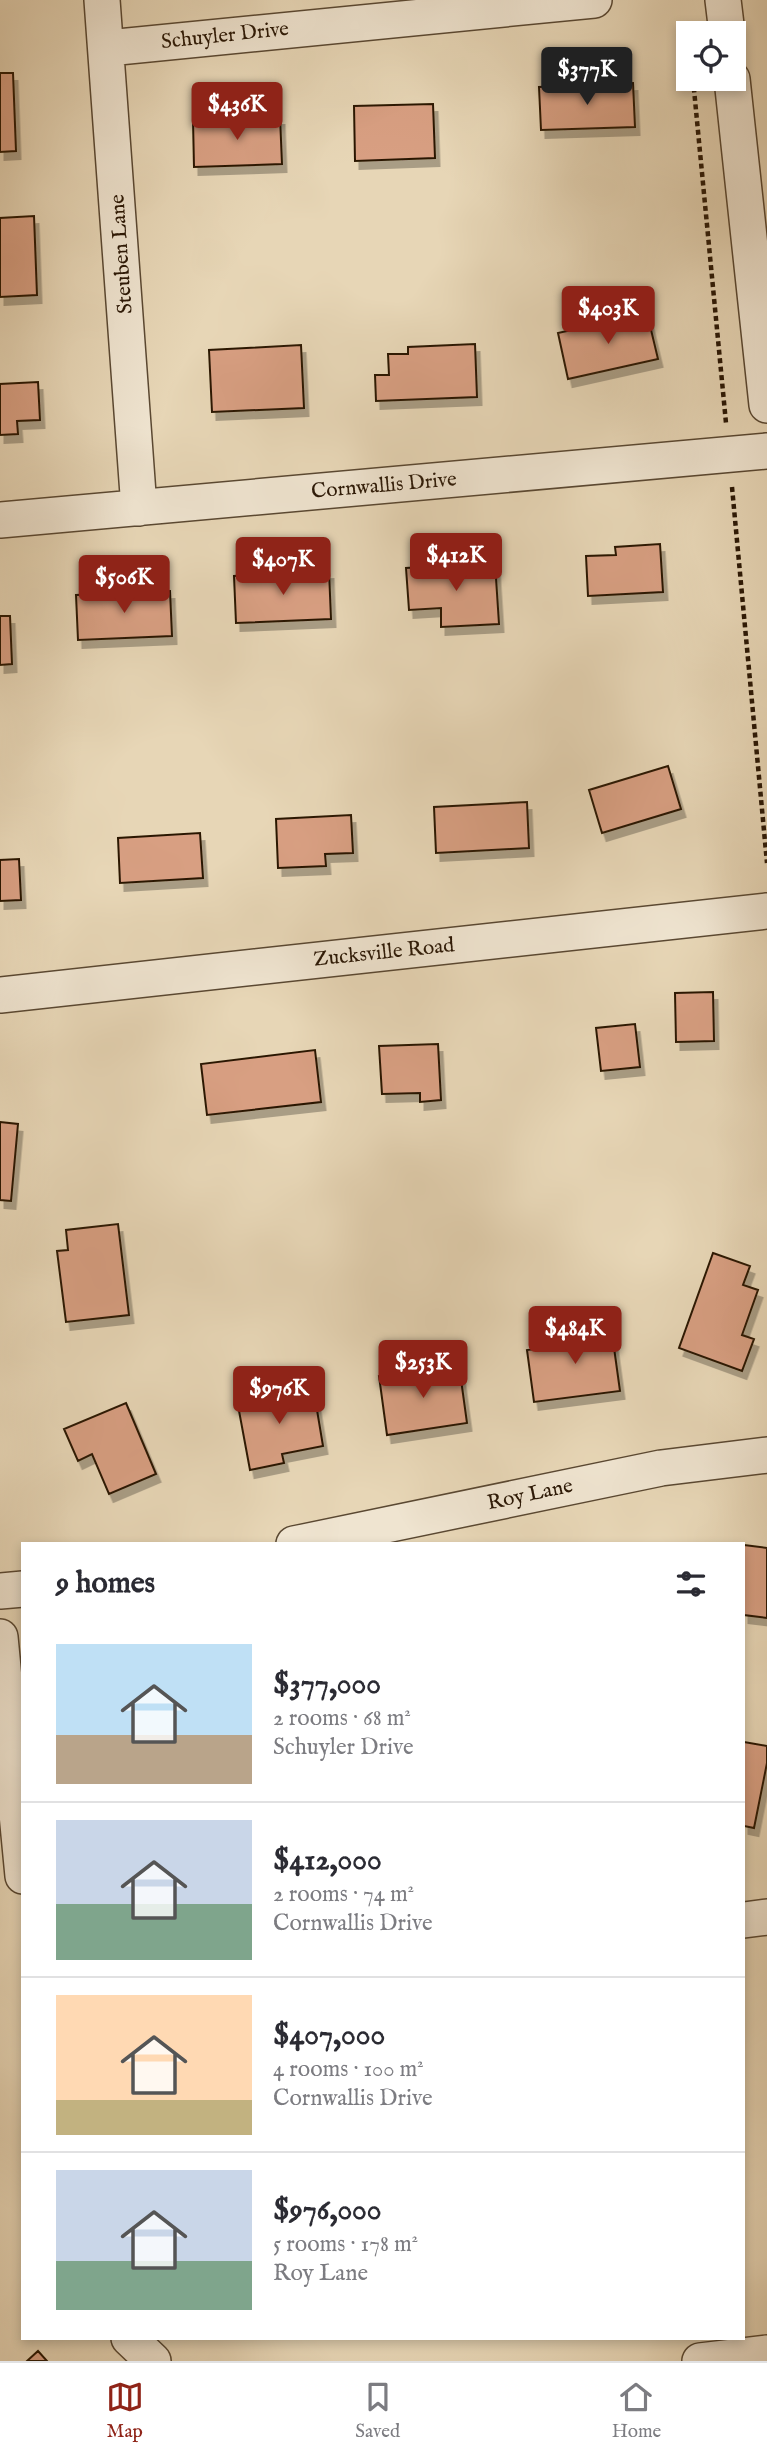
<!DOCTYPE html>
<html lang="en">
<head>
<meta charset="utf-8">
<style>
	:root { --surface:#fff; --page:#f2f2f3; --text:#2b2b33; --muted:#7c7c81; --line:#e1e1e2; --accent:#8f2418 }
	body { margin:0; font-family:"IM FELL English",serif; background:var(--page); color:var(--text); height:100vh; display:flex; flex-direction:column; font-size:26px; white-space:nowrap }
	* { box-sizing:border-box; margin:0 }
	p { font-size:23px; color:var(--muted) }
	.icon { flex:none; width:38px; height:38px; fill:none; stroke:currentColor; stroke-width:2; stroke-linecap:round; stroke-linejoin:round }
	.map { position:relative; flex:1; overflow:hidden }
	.drawer { position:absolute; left:21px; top:1542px; width:724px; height:798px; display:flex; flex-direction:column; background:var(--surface); border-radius:0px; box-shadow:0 4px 10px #0003 }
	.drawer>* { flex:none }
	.tools { position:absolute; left:676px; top:21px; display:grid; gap:14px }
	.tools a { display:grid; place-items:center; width:70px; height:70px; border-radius:0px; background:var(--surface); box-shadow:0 4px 10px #0003; font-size:35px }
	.price { position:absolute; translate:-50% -60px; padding:0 16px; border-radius:7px; background:var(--accent); color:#fff; font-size:23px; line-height:46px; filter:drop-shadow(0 2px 4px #0008) }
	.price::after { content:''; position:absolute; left:50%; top:42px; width:21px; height:16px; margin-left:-10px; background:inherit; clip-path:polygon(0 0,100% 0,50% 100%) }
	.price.active { background:#222; color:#fff }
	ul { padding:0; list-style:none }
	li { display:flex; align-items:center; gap:21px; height:175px; padding:0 35px }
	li+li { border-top:2px solid var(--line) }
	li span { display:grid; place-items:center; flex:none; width:196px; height:140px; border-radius:0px; color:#555 }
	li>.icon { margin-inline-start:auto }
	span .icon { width:84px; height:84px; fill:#fffc; stroke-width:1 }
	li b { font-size:30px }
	h2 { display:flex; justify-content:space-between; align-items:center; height:84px; padding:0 35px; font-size:30px }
	.tabs { display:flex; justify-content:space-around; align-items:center; height:98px; border-top:2px solid var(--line); background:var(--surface); font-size:19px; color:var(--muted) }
	.tabs a { display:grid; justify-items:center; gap:4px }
	.tabs .active { color:var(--accent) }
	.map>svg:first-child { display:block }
</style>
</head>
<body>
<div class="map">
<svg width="767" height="2361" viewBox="0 0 767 2361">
	<defs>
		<filter id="shadow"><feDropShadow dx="4.5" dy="8" stdDeviation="0" flood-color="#0004"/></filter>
	</defs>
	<rect width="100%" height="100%" fill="#e7d6b6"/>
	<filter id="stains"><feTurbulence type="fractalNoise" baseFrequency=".00286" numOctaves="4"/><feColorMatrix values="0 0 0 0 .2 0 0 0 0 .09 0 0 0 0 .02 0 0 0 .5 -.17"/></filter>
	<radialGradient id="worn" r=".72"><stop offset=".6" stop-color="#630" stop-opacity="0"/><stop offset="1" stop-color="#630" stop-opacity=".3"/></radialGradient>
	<!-- building -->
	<path fill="#d89f82" stroke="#2b1806" stroke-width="2" filter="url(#shadow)" d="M0 73H13L16 151 0 152Z
		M633 83 635 127 541 130 539 87Z
		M433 104 435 158 355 161 354 106Z
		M280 117 282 164 194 167 193 120Z
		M34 216 37 295 0 297V218Z
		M647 313 658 359 568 379 558 333Z
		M475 344 477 397 376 401 375 375H389L388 354H408V347Z
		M301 345 304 408 212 412 209 350Z
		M38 382 40 420 17 421 18 434 0 435V384Z
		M660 544 663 592 588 596 586 556 616 555 615 547Z
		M495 563 499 624 441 627V608L409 610 406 568Z
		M329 571 331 619 236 623 234 576Z
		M170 591 172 636 78 640 76 595Z
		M0 616H10L12 664 0 665Z
		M668 766 681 809 602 833 589 790Z
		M527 802 529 848 436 853 434 807Z
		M351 815 353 853 325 854 326 866 278 868 276 819Z
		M200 833 203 878 120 883 118 838Z
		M19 859 21 900 0 901V860Z
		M713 992 714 1041 676 1042 675 993Z
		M635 1024 640 1067 601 1071 596 1028Z
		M438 1044 441 1100 420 1102V1093L382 1094 379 1046Z
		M315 1050 321 1102 207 1115 201 1064Z
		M0 1122 18 1124 11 1201 0 1200Z
		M118 1224 129 1315 66 1322 57 1251 68 1250 66 1230Z
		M713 1253 750 1266 743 1285 758 1290 742 1335 754 1339 742 1371 679 1348Z
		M611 1326 620 1391 534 1402 527 1350 567 1345 566 1332Z
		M459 1365 467 1423 387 1435 379 1376Z
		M313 1386 323 1446 282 1454 284 1463 250 1470 237 1400Z
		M126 1403 156 1474 109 1494 92 1454 78 1461 64 1429Z
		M744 1545 767 1548V1618L744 1615Z
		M744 1742 767 1746V1763L754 1828 744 1826Z
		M38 2351 47 2361H27Z"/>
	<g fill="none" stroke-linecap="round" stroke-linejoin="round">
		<!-- minor casing -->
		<g stroke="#5a4832" stroke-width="38">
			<path id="minor" d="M102 0 139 508
				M723 0 727 33
				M108 48 594 0
				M732 79 767 405
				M0 520 767 451
				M0 995 767 911
				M294 1544 661 1468 767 1455
				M0 1591 23 1589
				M0 1637 23 1876
				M744 1920 767 1917
				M129 2338 153 2361
				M700 2361 767 2353"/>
		</g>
		<!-- path -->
		<path stroke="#2b1806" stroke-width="4.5" stroke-dasharray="5 3.5" stroke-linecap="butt" d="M693 79 726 423
			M732 487 767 863"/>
		<!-- minor -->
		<use href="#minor" stroke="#efe4d0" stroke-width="35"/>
	</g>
	<g text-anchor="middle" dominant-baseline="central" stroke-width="5" stroke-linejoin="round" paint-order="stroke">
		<!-- street labels -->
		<g font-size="21" fill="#2b1806" stroke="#efe4d0">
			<text transform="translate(225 36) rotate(-6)">Schuyler Drive</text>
			<text transform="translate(122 254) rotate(-94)">Steuben Lane</text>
			<text transform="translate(384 486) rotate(-5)">Cornwallis Drive</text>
			<text transform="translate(384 953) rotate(-6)">Zucksville Road</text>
			<text transform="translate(530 1495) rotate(-12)">Roy Lane</text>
		</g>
	</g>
	<rect width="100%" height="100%" filter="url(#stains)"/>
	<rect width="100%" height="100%" fill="url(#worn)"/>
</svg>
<div class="tools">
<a><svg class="icon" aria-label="locate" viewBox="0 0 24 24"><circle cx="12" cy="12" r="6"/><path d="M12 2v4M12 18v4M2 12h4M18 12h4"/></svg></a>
</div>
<b class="price active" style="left:587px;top:107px">$377K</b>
<b class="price" style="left:237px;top:142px">$436K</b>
<b class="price" style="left:608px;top:346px">$403K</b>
<b class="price" style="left:456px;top:593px">$412K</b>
<b class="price" style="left:283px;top:597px">$407K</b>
<b class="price" style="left:124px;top:615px">$506K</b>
<b class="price" style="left:575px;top:1366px">$484K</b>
<b class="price" style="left:423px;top:1400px">$253K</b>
<b class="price" style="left:279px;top:1426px">$976K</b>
<section class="drawer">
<h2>9 homes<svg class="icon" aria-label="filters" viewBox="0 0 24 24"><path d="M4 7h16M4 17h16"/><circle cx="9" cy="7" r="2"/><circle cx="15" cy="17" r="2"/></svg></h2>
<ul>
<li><span style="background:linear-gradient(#bfe0f5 65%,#b9a48a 0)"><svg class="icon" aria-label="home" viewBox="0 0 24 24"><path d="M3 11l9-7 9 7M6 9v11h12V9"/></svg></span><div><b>$377,000</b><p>2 rooms · 68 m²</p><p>Schuyler Drive</p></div></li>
<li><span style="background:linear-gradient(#c9d6e8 60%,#7fa58c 0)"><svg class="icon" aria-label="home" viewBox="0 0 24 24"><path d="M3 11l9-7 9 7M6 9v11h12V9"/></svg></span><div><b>$412,000</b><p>2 rooms · 74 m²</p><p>Cornwallis Drive</p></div></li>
<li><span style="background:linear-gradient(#ffd9b3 75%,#c2b280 0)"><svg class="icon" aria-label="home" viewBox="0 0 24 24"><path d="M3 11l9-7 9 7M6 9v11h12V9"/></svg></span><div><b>$407,000</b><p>4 rooms · 100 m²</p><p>Cornwallis Drive</p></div></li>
<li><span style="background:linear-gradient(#c9d6e8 65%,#7fa58c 0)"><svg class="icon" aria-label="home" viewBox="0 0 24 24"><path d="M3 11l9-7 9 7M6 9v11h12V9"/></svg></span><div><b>$976,000</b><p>5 rooms · 178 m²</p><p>Roy Lane</p></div></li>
</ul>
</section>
</div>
<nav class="tabs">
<a class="active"><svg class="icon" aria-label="map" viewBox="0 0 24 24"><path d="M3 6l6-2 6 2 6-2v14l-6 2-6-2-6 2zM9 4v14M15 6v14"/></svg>Map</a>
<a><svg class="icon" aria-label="saved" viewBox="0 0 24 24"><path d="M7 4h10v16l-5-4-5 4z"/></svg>Saved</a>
<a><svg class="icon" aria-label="home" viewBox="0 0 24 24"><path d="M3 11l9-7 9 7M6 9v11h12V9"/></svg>Home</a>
</nav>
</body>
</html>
